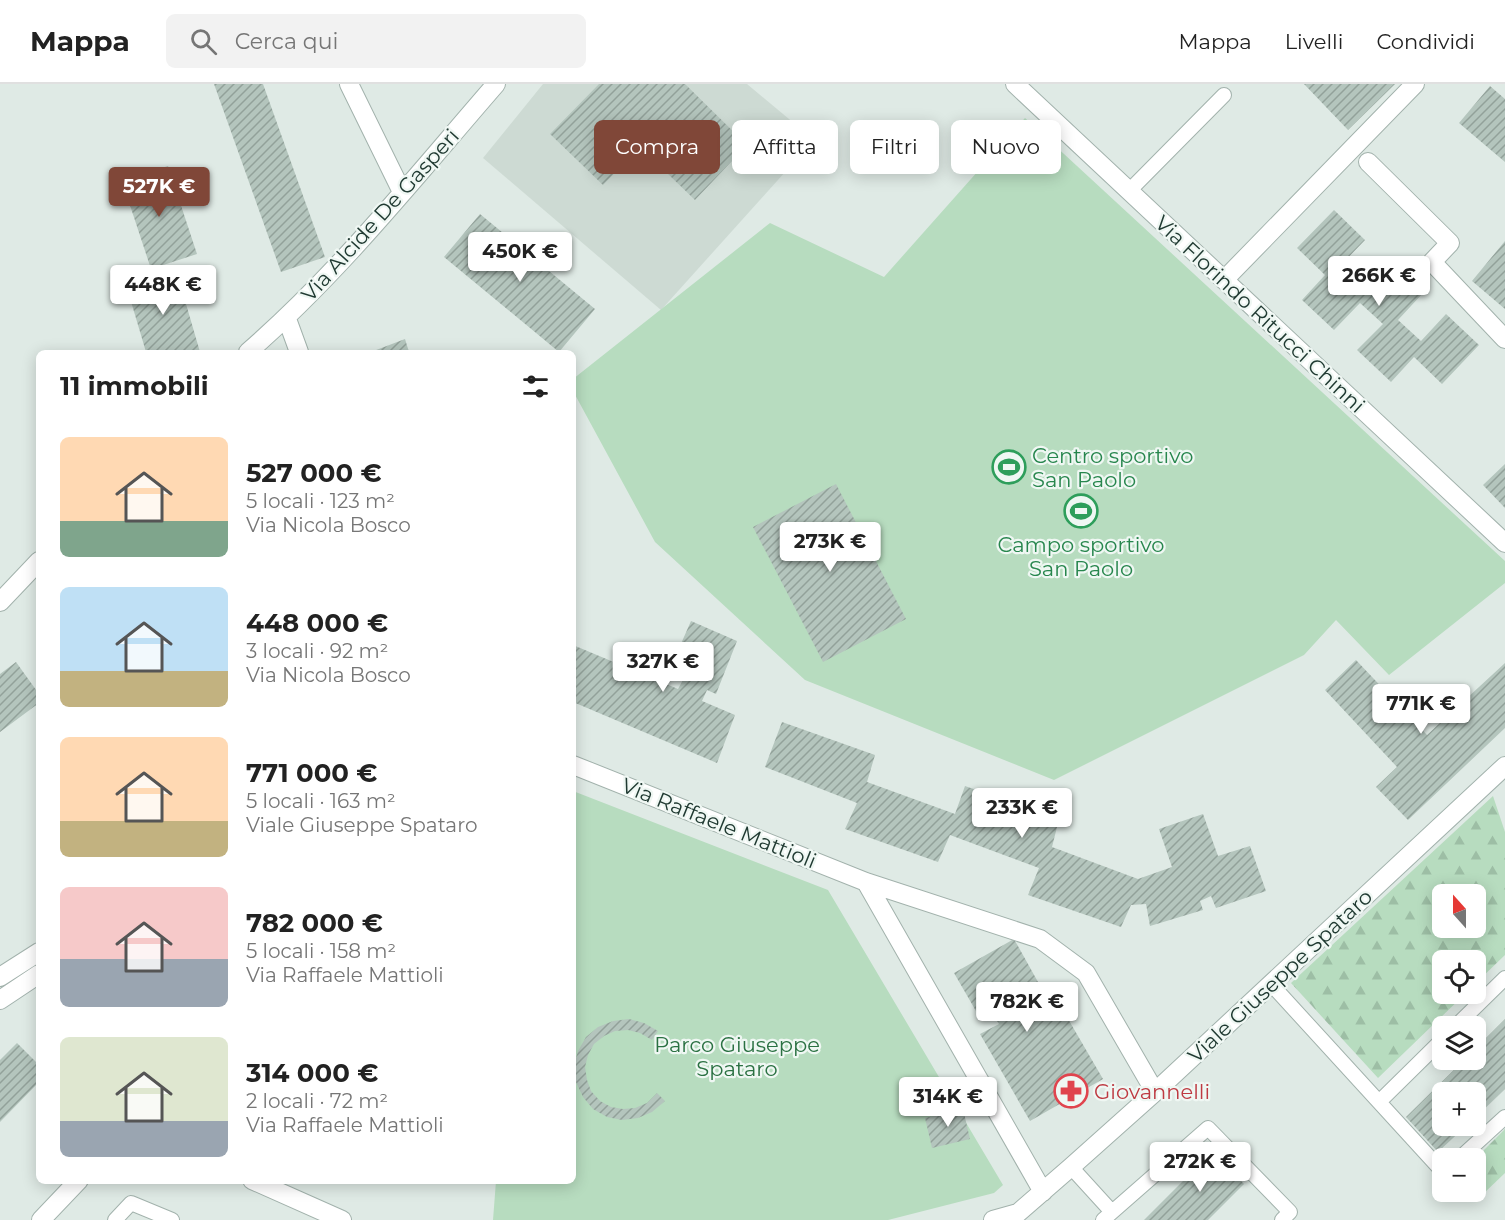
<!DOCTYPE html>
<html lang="it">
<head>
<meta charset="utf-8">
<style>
	:root { --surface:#fff; --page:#f2f2f2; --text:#222; --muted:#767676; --line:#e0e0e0; --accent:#804738 }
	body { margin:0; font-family:Montserrat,sans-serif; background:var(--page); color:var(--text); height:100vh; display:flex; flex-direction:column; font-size:22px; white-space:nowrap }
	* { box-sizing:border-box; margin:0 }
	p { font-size:20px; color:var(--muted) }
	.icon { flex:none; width:33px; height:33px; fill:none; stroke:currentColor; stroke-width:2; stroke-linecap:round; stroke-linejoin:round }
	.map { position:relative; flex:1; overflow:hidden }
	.side { position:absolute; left:36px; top:266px; width:540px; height:834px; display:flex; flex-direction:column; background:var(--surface); border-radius:9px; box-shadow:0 3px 15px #0003 }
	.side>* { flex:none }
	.hud { position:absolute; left:594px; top:36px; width:570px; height:54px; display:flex; gap:12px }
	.needle { width:39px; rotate:339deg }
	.controls { position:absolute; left:1432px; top:800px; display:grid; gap:12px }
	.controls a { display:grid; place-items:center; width:54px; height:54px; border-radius:9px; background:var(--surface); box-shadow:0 3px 15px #0003; font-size:30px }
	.price { position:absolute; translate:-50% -51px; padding:0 14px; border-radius:6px; background:#fff; color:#222; font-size:20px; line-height:39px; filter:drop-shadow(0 2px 3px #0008) }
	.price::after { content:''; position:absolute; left:50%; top:36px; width:18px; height:14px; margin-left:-9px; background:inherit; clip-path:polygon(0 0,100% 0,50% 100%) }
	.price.on { background:var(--accent); color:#fff }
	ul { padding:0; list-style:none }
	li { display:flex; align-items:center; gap:18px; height:150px; padding:0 24px }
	li span { display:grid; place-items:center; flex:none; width:168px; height:120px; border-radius:9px; color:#555 }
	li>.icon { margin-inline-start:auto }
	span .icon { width:72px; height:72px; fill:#fffc; stroke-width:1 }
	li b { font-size:26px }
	h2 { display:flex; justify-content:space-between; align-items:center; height:72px; padding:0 24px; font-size:26px }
	.chip { padding:0 21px; border-radius:9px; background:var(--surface); box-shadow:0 3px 15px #0003; font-size:21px; line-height:54px }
	.chip.on { background:var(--accent); color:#fff }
	header { display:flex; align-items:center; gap:36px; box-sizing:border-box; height:84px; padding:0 30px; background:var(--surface); border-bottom:2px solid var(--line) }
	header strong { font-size:28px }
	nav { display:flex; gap:33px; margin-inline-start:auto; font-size:21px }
	.search { width:420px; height:54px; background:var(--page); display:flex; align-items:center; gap:15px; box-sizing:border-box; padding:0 21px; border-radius:9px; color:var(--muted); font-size:22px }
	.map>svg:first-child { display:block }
</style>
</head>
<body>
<header>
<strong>Mappa</strong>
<div class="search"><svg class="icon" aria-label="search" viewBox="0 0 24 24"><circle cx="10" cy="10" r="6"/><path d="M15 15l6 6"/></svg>Cerca qui</div>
<nav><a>Mappa</a><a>Livelli</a><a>Condividi</a></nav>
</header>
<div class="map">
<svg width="1505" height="1136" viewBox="0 0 1505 1136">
	<defs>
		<pattern id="forest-firs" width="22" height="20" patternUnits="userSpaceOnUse" patternTransform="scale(1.5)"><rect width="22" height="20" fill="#b7dcbf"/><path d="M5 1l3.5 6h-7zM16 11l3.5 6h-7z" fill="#9dbea5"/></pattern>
		<pattern id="building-hatch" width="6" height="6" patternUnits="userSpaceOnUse" patternTransform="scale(1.5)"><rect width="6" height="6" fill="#b4c5bd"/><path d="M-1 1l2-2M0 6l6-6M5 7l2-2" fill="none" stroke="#92a19a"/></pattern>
	</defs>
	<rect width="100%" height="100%" fill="#dfeae5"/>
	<!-- built -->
	<path fill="#cddad3" d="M543 0H747L801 45 795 77 661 226 483 74Z"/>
	<!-- forest -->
	<path fill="url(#forest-firs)" fill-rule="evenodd" d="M1493 712 1505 748V871L1476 899V876H1443V909H1466L1378 994 1291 899ZM1443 810H1476V843H1443Z
		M1505 1045V1089L1481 1112 1476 1107V1074Z"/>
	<!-- green -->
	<path fill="#b7dcbf" d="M1025 34 1505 477V499L1389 591 1336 536 1304 571 1054 696 805 596 655 458 573 307V295L770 139 884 193Z
		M573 707 828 806 1003 1101 994 1109 888 1136H493L496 1097 573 1096Z"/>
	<!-- building -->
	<path fill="url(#building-hatch)" d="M214 0H263L325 173 281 188Z
		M599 0H685L747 61 695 116 640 63 603 101 550 50Z
		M1304 0H1395L1348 46Z
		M1490 2 1505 15V78L1459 39Z
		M168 82 197 170 151 185 122 97Z
		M1334 126 1365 156 1341 181 1364 203 1389 177 1423 209 1398 236 1421 257 1446 230 1479 261 1442 300 1414 273 1391 298 1357 266 1383 240 1360 219 1334 246 1302 216 1325 191 1297 164Z
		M480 130 595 225 559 268 444 173Z
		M1505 157V225L1472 197Z
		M177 189 200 268H146L127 204Z
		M405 255 409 268H371Z
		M1505 380V424L1483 401Z
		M836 400 906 535 823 578 753 443Z
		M691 537 737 557 716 610 707 606 702 617 735 631 717 679 573 618V561L678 605 684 594 669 587Z
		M1356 576 1427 651 1505 579V644L1408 736 1376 703 1397 683 1325 606Z
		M16 578 39 610V619L0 648V590Z
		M782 638 875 671 867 698 955 730 965 702 1059 735 1052 763 1138 795 1172 783 1159 745 1203 730 1218 772 1250 762 1266 807 1216 824 1211 812 1200 817 1203 826 1150 842 1146 820 1131 821 1121 843 1028 811 1039 784 950 751 938 778 845 745 857 719 765 683Z
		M1014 855 1038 898 1023 906 1032 921 1053 909 1103 995 1030 1037 980 950 999 940 991 927 980 934 954 889Z
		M629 935 644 939 658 947 652 956 640 949 628 946 615 947 604 952 594 960 588 971 585 983 587 996 591 1007 600 1017 611 1023 623 1025 635 1024 647 1019 657 1009 665 1017 652 1028 638 1034 622 1036 607 1033 593 1025 583 1013 576 998 574 982 578 967 586 953 598 943 613 937Z
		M1505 935V1005L1476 1033V1008H1443V1041H1467L1438 1068 1406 1033 1465 975H1476V964Z
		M17 959 39 981V998L0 1038V976Z
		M963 1025 970 1055 932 1064 925 1034Z
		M1212 1068 1244 1100 1208 1136H1144Z"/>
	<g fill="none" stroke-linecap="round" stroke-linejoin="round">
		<!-- service casing -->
		<g stroke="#a2b2ac" stroke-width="16">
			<path id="service" d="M1129 107 1224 11
				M1271 900 1443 1088
				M1456 942 1505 894
				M1379 1018 1443 955
				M1460 1074 1505 1033
				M1071 1083 1112 1128
				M115 1136 131 1119 172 1136
				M1103 1136 1208 1044 1290 1128 1282 1136"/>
		</g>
		<!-- minor casing -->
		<g stroke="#a2b2ac" stroke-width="20">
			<path id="minor" d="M349 0 402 108
				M1015 0 1505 459
				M1368 78 1450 159 1432 178 1505 255
				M1224 196 1415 0
				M287 235 299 268
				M248 268C340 188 416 92 496 0
				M0 518 39 477
				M573 681 866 798 1040 855 1086 889 1155 1008
				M866 798 1043 1108
				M0 893 39 868
				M0 916 39 890
				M252 1096 342 1136
				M41 1136 79 1096
				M993 1136 1018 1129 1071 1083 1155 1008 1505 682"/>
		</g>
		<!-- service -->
		<use href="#service" stroke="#fff" stroke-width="14"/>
		<!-- minor -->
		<use href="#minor" stroke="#fff" stroke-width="18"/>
	</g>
	<!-- icons -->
	<defs>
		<g id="stadium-ring" transform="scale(1.725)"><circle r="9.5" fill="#eff7f3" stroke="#2e9e5b" stroke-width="1.5"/><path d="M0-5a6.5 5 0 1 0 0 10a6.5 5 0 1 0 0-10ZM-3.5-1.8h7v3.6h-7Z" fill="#2e9e5b"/></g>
		<g id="pharmacy-ring" transform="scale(1.725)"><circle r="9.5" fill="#eff7f3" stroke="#e0444e" stroke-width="1.5"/><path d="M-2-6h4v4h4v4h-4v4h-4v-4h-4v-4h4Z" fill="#e0444e"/></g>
	</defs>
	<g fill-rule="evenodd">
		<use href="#stadium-ring" x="1009" y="383"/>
		<use href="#stadium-ring" x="1081" y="427"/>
		<use href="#pharmacy-ring" x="1071" y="1007"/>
	</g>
	<g text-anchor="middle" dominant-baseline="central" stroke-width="4.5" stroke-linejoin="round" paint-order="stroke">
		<!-- street labels -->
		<g font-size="21" fill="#203a32" stroke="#eff7f3">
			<text transform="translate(380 131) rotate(-48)">Via Alcide De Gasperi</text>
			<text transform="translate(1260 230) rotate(43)">Via Florindo Ritucci Chinni</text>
			<text transform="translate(719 739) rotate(22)">Via Raffaele Mattioli</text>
			<text transform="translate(1280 892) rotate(-43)">Viale Giuseppe Spataro</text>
		</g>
		<!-- leisure labels -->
		<g font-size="21" fill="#27864d" stroke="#eff7f3" text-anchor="start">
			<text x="1032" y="371">Centro sportivo<tspan x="1032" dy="24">San Paolo</tspan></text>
			<text x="1081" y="460" text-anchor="middle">Campo sportivo<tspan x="1081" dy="24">San Paolo</tspan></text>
		</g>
		<!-- park labels -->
		<g font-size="21" fill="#2a7142" stroke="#eff7f3">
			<text x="737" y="960">Parco Giuseppe<tspan x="737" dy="24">Spataro</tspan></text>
		</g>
		<!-- health labels -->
		<g font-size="21" fill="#be3a42" stroke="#eff7f3" text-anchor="start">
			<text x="1094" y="1007">Giovannelli</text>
		</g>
	</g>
</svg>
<div class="controls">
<a><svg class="needle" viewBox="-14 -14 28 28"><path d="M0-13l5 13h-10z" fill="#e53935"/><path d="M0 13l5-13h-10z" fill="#767676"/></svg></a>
<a><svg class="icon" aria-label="locate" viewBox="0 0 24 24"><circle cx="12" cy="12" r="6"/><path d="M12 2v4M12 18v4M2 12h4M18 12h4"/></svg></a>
<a><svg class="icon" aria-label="layers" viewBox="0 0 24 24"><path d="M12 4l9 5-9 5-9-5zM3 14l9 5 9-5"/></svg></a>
<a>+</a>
<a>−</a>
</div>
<b class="price on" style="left:159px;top:134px">527K €</b>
<b class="price" style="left:520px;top:199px">450K €</b>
<b class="price" style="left:1379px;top:223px">266K €</b>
<b class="price" style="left:163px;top:232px">448K €</b>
<b class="price" style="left:830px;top:489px">273K €</b>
<b class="price" style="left:663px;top:609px">327K €</b>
<b class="price" style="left:1421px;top:651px">771K €</b>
<b class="price" style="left:1022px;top:755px">233K €</b>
<b class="price" style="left:1027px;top:949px">782K €</b>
<b class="price" style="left:948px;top:1044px">314K €</b>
<b class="price" style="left:1200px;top:1109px">272K €</b>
<div class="hud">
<a class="chip on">Compra</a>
<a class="chip">Affitta</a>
<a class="chip">Filtri</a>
<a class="chip">Nuovo</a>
</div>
<section class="side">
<h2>11 immobili<svg class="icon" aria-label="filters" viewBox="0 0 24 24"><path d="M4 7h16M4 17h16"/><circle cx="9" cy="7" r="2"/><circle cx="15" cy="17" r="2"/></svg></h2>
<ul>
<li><span style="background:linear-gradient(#ffd9b3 70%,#7fa58c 0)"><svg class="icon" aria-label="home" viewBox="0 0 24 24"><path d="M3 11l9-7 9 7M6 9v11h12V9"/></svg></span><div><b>527 000 €</b><p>5 locali · 123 m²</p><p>Via Nicola Bosco</p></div></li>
<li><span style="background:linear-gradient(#bfe0f5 70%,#c2b280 0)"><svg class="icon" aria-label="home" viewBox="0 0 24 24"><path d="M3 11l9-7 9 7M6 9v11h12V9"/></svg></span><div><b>448 000 €</b><p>3 locali · 92 m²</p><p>Via Nicola Bosco</p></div></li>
<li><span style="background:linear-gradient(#ffd9b3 70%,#c2b280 0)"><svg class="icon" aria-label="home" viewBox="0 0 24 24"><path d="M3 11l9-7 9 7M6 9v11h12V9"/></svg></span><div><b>771 000 €</b><p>5 locali · 163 m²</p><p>Viale Giuseppe Spataro</p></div></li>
<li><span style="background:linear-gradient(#f6c9c9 60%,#9aa5b1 0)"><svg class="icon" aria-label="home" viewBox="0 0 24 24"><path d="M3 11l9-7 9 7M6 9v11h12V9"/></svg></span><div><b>782 000 €</b><p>5 locali · 158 m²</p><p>Via Raffaele Mattioli</p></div></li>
<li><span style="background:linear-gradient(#dfe7d0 70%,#9aa5b1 0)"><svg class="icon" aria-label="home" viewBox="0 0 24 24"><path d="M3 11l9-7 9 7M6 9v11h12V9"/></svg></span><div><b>314 000 €</b><p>2 locali · 72 m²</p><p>Via Raffaele Mattioli</p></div></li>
</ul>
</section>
</div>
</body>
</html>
